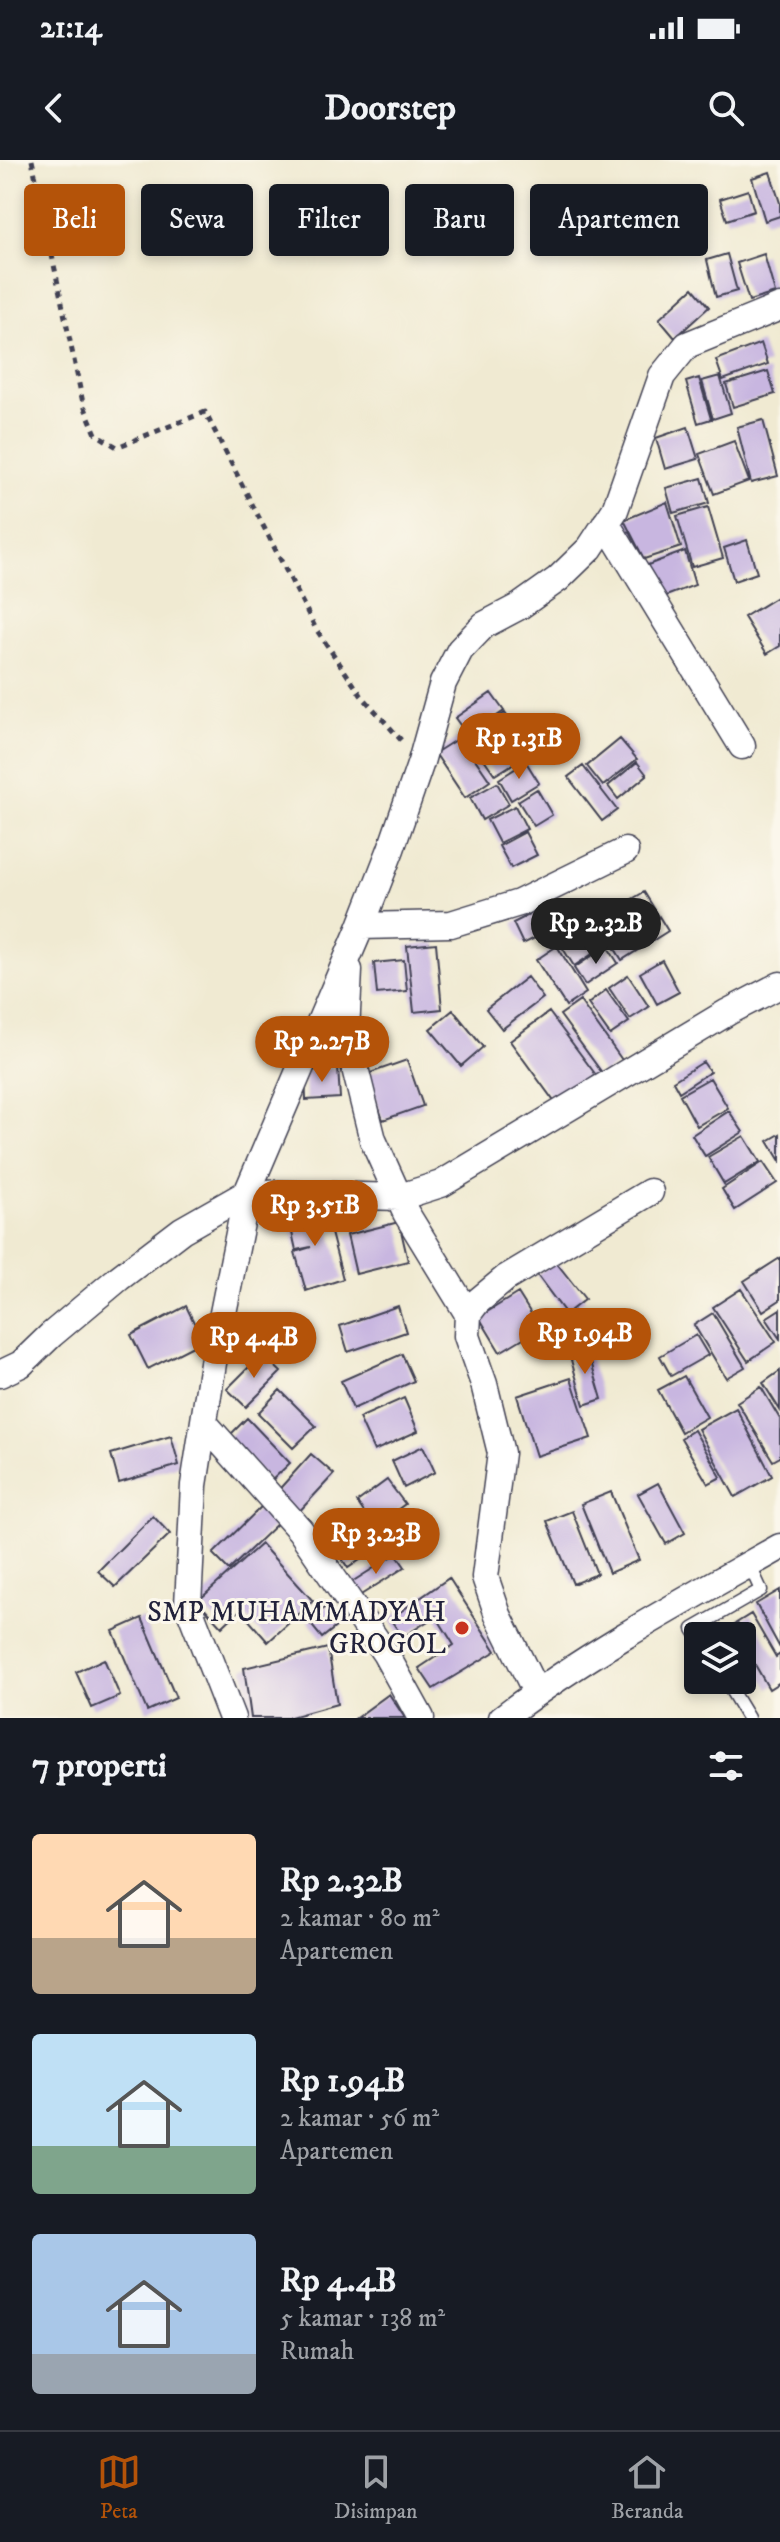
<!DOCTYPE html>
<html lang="id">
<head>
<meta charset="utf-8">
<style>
	:root { --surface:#171b24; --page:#20242c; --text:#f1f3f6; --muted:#9ea1a6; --line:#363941; --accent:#b45309 }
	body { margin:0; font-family:"IM FELL DW Pica",serif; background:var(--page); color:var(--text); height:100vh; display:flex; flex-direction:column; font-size:30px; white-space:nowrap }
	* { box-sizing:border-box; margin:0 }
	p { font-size:26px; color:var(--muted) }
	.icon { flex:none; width:44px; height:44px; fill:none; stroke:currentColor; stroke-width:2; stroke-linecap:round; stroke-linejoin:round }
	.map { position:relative; height:1558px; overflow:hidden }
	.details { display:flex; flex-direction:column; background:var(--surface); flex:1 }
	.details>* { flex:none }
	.hud { position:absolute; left:24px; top:24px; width:732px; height:72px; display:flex; gap:16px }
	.fabs { position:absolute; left:684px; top:1462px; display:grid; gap:16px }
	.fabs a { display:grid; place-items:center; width:72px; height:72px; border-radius:8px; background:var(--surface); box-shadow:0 4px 12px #0003; font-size:40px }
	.price { position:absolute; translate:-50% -68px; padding:0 18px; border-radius:28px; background:var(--accent); color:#fff; font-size:26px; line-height:52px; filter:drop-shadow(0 2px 4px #0008) }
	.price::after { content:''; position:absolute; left:50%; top:48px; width:24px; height:18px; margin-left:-12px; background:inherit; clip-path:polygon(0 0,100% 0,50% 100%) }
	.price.active { background:#222; color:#fff }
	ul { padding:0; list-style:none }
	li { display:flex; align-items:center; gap:24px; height:200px; padding:0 32px }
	li span { display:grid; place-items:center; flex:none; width:224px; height:160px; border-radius:8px; color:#555 }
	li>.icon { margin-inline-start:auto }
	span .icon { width:96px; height:96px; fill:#fffc; stroke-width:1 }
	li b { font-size:34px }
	h2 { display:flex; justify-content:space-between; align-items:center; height:96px; padding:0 32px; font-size:34px }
	.chip { padding:0 28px; border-radius:8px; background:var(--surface); box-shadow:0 4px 12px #0003; font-size:28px; line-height:72px }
	.chip.active { background:var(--accent); color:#fff }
	.status { display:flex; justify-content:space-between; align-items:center; height:56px; padding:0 40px; background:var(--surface); direction:ltr }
	.status svg { height:22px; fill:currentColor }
	header { display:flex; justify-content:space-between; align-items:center; height:104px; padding:0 32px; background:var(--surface); font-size:36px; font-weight:700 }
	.tabs { display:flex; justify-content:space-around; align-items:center; height:112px; border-top:2px solid var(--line); background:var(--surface); font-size:22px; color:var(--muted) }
	.tabs a { display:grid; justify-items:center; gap:4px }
	.tabs .active { color:var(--accent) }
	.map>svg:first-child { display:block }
</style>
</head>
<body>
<div class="status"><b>21:14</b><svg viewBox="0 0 49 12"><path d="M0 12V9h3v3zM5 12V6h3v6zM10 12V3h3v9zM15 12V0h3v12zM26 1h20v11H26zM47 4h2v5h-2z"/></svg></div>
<header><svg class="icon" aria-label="back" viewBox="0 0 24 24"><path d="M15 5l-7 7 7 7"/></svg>Doorstep<svg class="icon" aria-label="search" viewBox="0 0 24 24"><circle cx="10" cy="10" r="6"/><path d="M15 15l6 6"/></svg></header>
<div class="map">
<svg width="780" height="1558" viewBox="0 0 780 1558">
	<rect width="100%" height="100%" fill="#fbf7ec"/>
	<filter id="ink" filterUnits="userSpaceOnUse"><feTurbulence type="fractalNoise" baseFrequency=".0125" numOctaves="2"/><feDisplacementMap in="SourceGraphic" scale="16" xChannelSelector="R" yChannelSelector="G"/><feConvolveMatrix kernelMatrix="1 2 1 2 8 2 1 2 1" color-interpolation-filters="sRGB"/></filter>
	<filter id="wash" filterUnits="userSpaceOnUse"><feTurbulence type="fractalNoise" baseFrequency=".006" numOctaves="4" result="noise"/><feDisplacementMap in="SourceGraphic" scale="32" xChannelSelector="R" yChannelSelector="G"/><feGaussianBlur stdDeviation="1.8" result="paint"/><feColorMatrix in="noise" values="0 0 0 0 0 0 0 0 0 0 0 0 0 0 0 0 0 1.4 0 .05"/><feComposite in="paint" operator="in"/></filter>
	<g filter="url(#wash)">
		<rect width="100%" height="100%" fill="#f0ead2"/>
		<g id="blocks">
			<!-- building -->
			<path fill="#c8b6e0" d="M770 12 780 43V56L765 61 752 18Z
				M748 30 754 51 727 60 720 39Z
				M727 94 737 131 716 137 707 100Z
				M764 94 775 133 749 141 737 103Z
				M693 128 709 147 675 178 659 159Z
				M761 183 768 204 723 220 716 200Z
				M768 211 775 234 733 247 726 224Z
				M720 216 731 253 713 259 702 221Z
				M699 218 711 259 698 263 686 222Z
				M763 260 778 316 751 323 737 267Z
				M688 267 698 299 665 309 656 278Z
				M734 281 749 321 714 334 699 294Z
				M702 318 709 343 673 353 666 328Z
				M667 342 681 387 644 399 624 360Z
				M708 347 723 398 692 407 677 356Z
				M747 380 757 413 734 421 724 388Z
				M685 391 695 425 666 436 645 406Z
				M780 435V486L767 494 744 457Z
				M491 533 504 551 468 576 455 558Z
				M505 553 516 569 480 594 469 579Z
				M519 572 532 592 495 615 482 596Z
				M460 577 490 621 465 638 435 593Z
				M620 579 637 599 603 626 587 606Z
				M526 602 539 623 511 640 499 619Z
				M637 602 647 615 618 639 608 626Z
				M583 606 617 650 602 661 568 617Z
				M497 623 509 644 482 660 470 638Z
				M537 629 552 655 534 666 518 641Z
				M515 646 527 669 499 683 487 660Z
				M525 672 537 695 511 708 499 686Z
				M644 732 668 771 622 800 597 760Z
				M541 749 551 770 523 784 513 763Z
				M591 756 609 783 574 806 557 779Z
				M436 783 442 849 414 852 407 786Z
				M557 786 586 833 566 846 536 800Z
				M607 786 618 803 585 825 574 808Z
				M404 800 407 831 377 834 374 803Z
				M662 800 679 832 657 844 640 813Z
				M628 815 649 847 630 859 609 828Z
				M527 817 543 838 502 869 486 849Z
				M606 830 629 862 610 875 588 844Z
				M580 841 622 900 603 914 560 855Z
				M453 850 483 887 461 906 430 869Z
				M549 852 596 915 556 944 510 881Z
				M407 900 423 946 383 960 367 914Z
				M703 902 710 912 679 932 673 921Z
				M338 908 340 938 306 940 305 911Z
				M710 918 728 948 697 966 680 935Z
				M729 951 743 972 705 996 692 975Z
				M780 974V1001L768 981Z
				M744 976 760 1002 724 1024 708 997Z
				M763 1002 777 1023 735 1050 722 1029Z
				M324 1046 343 1119 306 1131 295 1092 311 1087 296 1090 288 1055Z
				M399 1062 408 1101 356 1114 347 1075Z
				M780 1098V1140L763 1151 744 1121Z
				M555 1101 585 1139 566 1154 537 1115Z
				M741 1129 776 1182 748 1201 713 1147Z
				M518 1133 540 1168 500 1192 479 1157Z
				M186 1146 203 1181 148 1209 131 1175Z
				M398 1146 406 1172 348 1192 340 1166Z
				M780 1149V1179L766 1158Z
				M713 1153 745 1207 726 1218 694 1165Z
				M696 1175 708 1195 671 1216 660 1196Z
				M587 1188 602 1239 584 1245 569 1193Z
				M262 1194 281 1212 246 1247 227 1229Z
				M402 1194 414 1221 353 1249 341 1221Z
				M780 1211V1250L763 1223Z
				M684 1216 707 1257 681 1272 658 1230Z
				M571 1218 591 1278 536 1296 517 1236Z
				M761 1227 780 1259V1297L773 1301 737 1242Z
				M280 1230 316 1266 293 1288 258 1253Z
				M404 1238 418 1271 374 1291 359 1258Z
				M736 1248 772 1316 735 1337 698 1269Z
				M247 1258 290 1303 270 1322 227 1278Z
				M694 1270 721 1317 708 1324 681 1278Z
				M171 1276 179 1305 119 1323 111 1294Z
				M423 1286 435 1312 404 1328 392 1301Z
				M311 1294 334 1314 295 1356 273 1336Z
				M387 1320 405 1344 374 1367 357 1342Z
				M658 1323 685 1373 666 1384 638 1334Z
				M611 1332 639 1400 609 1413 581 1344Z
				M266 1342 283 1358 229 1410 213 1394Z
				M572 1351 597 1414 573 1424 547 1361Z
				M153 1356 170 1374 115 1427 98 1411Z
				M374 1367 385 1383 348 1408 337 1391Z
				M261 1384 313 1441 268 1482 240 1450 222 1467 198 1441Z
				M396 1394 405 1407 356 1438 347 1425Z
				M449 1418 496 1491 433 1529 419 1508 454 1485 436 1456 403 1477 390 1459Z
				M780 1430V1488L756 1444Z
				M334 1441 347 1458 322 1478 308 1461Z
				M751 1454 776 1497 780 1494V1522L769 1529 742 1482V1476H739L733 1465Z
				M142 1458 176 1538 147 1551 113 1471Z
				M328 1488 337 1544 287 1558H251L244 1508Z
				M104 1499 120 1536 92 1548 76 1512Z
				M389 1534 405 1558H356Z"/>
		</g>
	</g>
	<g filter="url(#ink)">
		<use href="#blocks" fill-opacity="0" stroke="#414052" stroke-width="2"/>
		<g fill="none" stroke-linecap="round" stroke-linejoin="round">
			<!-- lane casing -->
			<g stroke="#414052" stroke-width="15">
				<path id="lane" d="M698 1477 693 1469 761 1430 749 1404
					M725 1520 748 1558"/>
			</g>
			<!-- street casing -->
			<g stroke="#414052" stroke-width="29">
				<path id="street" d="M606 363 742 586
					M361 766 451 764 519 743 625 691
					M349 810 346 872 373 980 406 1053 468 1154
					M0 1214 21 1204 51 1175 119 1118 182 1070 247 1033 400 1037 441 1024 728 852 780 825
					M204 1263 300 1370 385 1493 421 1558
					M536 1532 498 1455 485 1417 501 1293 484 1224 467 1176 468 1154 477 1142 506 1118 650 1032
					M232 1558 188 1445 194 1325 213 1203 247 1033 361 766 391 689 421 602 443 523 460 490 484 465 520 446 558 419 590 388 615 350 662 216 687 185 780 147
					M502 1558C589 1492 686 1440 780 1387"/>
			</g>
			<!-- path -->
			<path stroke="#414052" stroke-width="5" stroke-dasharray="6 6" stroke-linecap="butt" d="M32 0 83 243 96 274 117 287 205 252 316 469 361 535 401 580"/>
			<!-- lane -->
			<use href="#lane" stroke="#fff" stroke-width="12"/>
			<!-- street -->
			<use href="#street" stroke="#fff" stroke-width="26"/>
		</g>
	</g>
	<!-- markers -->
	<circle fill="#c8321e" stroke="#fbf7ec" stroke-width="3" cx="462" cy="1468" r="8"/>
	<g text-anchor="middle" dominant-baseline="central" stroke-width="6" stroke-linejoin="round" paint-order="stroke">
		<!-- poi labels -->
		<g font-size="28" fill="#22223b" stroke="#fbf7ec" text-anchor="end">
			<text x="446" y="1452">SMP MUHAMMADYAH<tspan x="446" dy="32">GROGOL</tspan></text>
		</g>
	</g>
</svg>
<div class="fabs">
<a><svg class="icon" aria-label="layers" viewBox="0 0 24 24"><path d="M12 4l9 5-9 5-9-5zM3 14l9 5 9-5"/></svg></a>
</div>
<b class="price" style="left:519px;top:621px">Rp 1.31B</b>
<b class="price active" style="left:596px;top:806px">Rp 2.32B</b>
<b class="price" style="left:322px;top:924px">Rp 2.27B</b>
<b class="price" style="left:315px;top:1088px">Rp 3.51B</b>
<b class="price" style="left:585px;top:1216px">Rp 1.94B</b>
<b class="price" style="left:254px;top:1220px">Rp 4.4B</b>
<b class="price" style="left:376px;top:1416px">Rp 3.23B</b>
<div class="hud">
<a class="chip active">Beli</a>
<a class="chip">Sewa</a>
<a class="chip">Filter</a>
<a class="chip">Baru</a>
<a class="chip">Apartemen</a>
</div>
</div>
<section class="details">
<h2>7 properti<svg class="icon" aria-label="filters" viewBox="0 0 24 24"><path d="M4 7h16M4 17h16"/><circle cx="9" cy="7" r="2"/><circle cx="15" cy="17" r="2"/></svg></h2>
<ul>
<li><span style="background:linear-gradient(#ffd9b3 65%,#b9a48a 0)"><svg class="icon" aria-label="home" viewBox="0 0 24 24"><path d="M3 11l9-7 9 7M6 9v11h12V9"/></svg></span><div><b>Rp 2.32B</b><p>2 kamar · 80 m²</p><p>Apartemen</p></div></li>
<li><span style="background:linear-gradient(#bfe0f5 70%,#7fa58c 0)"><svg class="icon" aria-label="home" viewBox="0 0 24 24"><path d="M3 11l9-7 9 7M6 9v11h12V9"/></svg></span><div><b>Rp 1.94B</b><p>2 kamar · 56 m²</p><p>Apartemen</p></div></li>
<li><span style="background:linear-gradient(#a9c7e8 75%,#9aa5b1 0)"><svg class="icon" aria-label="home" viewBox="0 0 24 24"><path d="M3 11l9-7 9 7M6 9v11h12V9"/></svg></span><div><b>Rp 4.4B</b><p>5 kamar · 138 m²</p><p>Rumah</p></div></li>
</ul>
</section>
<nav class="tabs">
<a class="active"><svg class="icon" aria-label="map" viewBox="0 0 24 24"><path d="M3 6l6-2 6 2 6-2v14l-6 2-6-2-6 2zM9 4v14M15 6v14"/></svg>Peta</a>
<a><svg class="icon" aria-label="saved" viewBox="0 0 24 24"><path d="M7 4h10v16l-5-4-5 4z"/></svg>Disimpan</a>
<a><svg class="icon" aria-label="home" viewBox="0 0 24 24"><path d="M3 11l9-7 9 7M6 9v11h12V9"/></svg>Beranda</a>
</nav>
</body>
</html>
